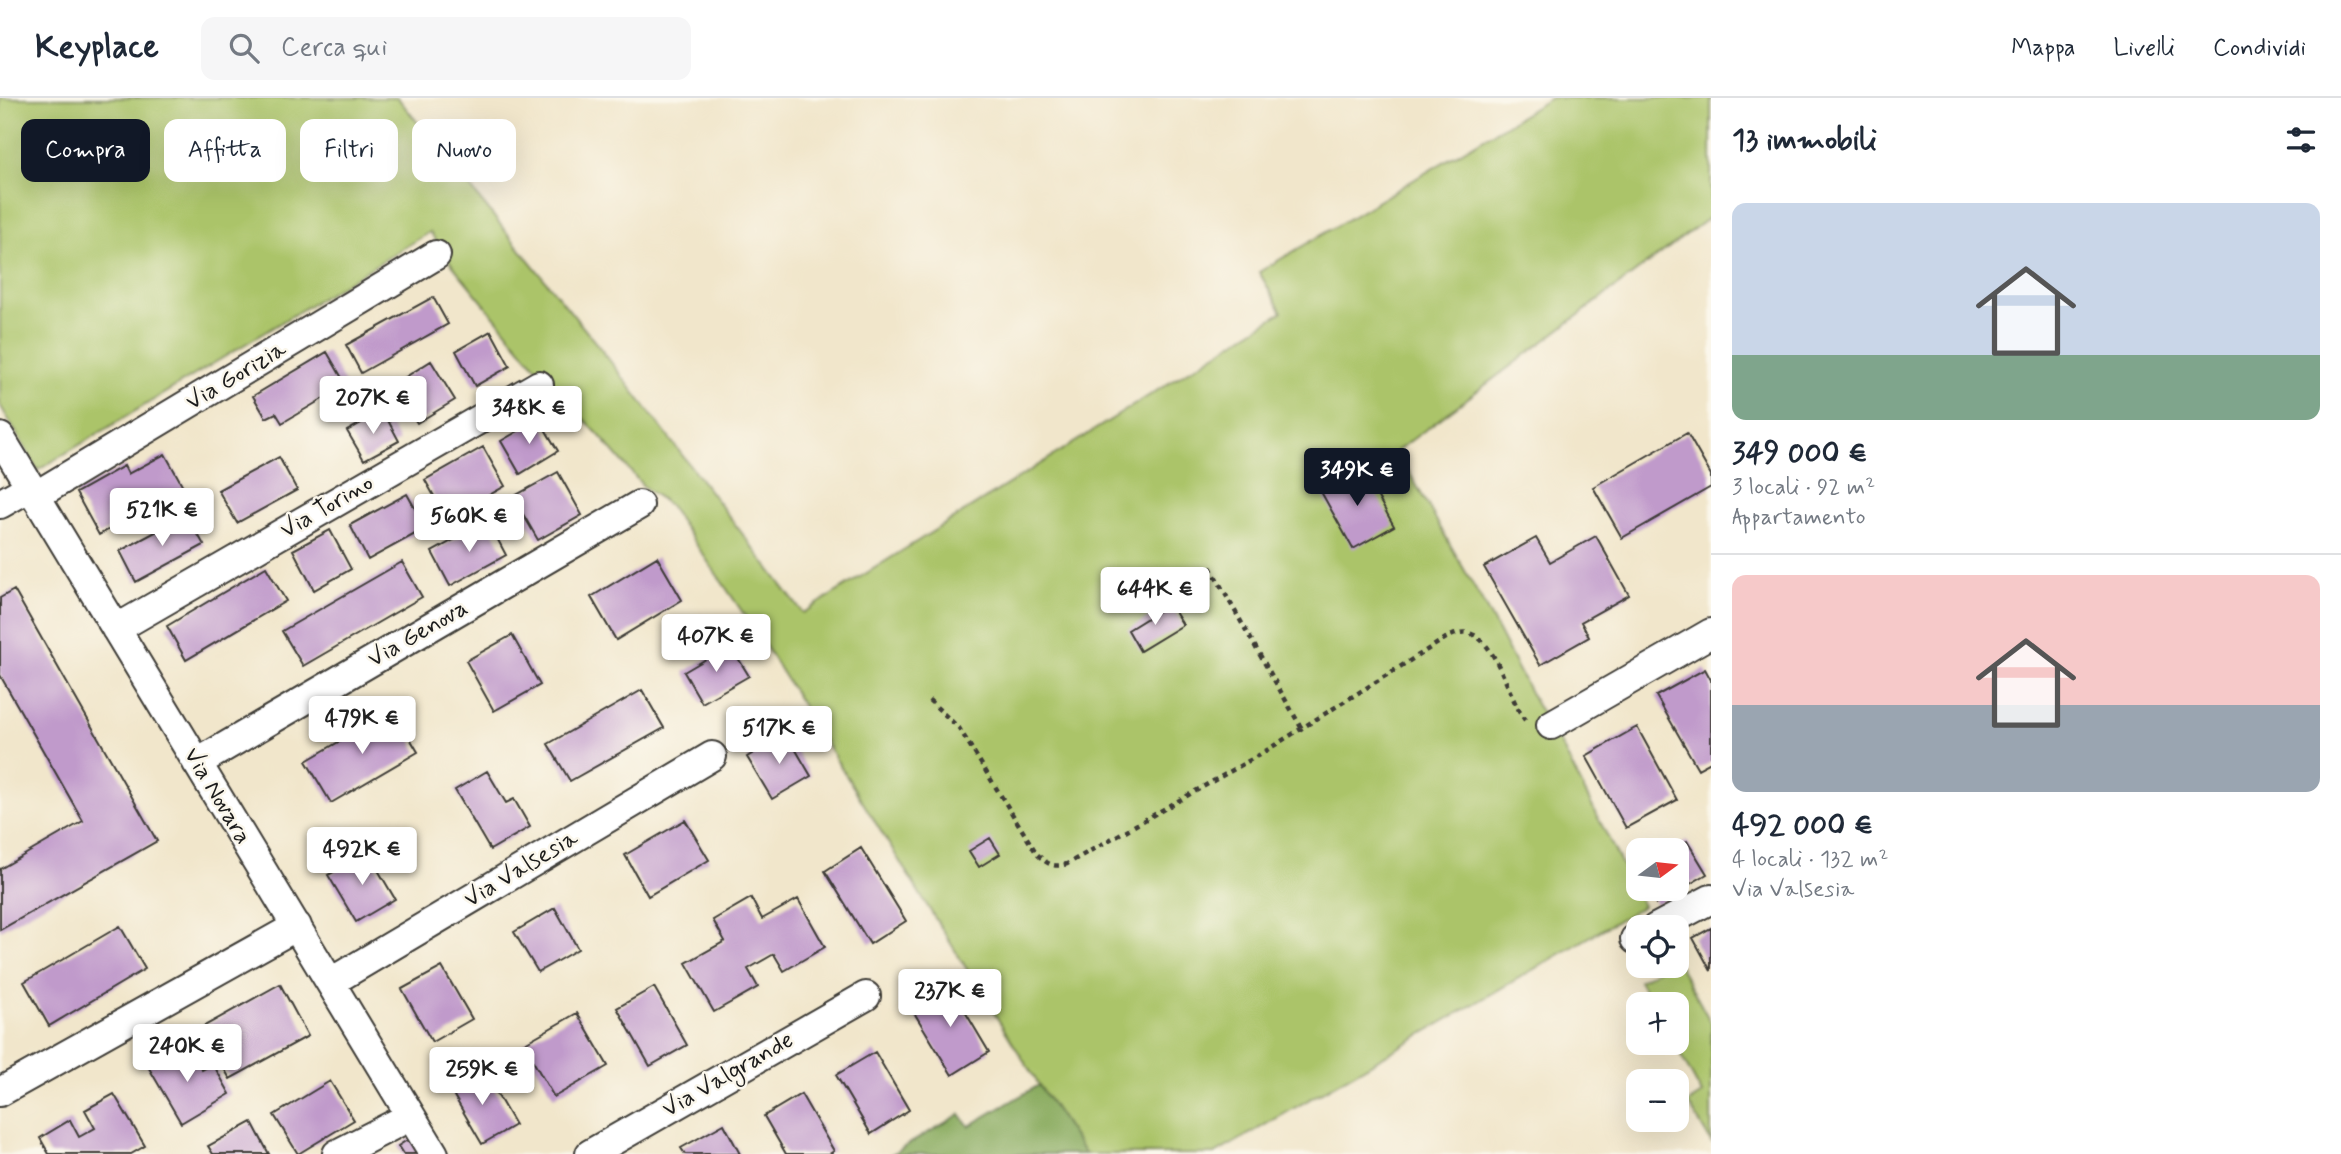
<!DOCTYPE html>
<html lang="it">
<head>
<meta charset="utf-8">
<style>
	:root { --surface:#fff; --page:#f6f6f7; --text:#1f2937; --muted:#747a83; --line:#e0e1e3; --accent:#111827 }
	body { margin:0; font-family:Mynerve,sans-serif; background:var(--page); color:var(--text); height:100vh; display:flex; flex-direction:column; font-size:26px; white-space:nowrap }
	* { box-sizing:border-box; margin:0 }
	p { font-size:23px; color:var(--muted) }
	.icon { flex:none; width:38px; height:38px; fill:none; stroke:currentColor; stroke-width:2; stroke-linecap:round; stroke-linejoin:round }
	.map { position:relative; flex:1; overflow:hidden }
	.drawer { display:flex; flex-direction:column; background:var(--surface); width:630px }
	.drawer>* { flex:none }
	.top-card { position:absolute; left:21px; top:21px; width:665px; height:63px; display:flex; gap:14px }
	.needle { width:46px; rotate:75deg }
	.fabs { position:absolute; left:1626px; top:740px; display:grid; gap:14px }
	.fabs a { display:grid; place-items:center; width:63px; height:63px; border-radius:14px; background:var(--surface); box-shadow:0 7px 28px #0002; font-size:35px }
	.price { position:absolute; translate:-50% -60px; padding:0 16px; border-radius:7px; background:#fff; color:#222; font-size:23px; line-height:46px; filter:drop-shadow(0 2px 4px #0008) }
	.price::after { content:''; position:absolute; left:50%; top:42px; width:21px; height:16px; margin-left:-10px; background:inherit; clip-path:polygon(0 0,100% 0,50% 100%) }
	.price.on { background:var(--accent); color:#fff }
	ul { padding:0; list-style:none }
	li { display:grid; align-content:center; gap:14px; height:371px; padding:0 21px }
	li+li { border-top:2px solid var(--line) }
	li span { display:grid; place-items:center; height:217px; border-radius:14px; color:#555 }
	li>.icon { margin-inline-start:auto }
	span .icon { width:126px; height:126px; fill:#fffc; stroke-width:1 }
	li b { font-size:30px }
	h2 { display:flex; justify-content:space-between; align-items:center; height:84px; padding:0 21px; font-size:30px }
	.tag { padding:0 24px; border-radius:14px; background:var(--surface); box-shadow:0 7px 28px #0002; font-size:24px; line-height:63px }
	.tag.on { background:var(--accent); color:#fff }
	header { display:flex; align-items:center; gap:42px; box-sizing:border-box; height:98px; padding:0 35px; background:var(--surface); border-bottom:2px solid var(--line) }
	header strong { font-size:33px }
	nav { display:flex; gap:38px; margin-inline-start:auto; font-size:24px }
	.search { width:490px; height:63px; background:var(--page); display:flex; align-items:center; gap:18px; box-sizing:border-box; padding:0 24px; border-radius:14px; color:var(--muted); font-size:26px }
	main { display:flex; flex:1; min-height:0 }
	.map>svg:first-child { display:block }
</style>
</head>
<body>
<header>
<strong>Keyplace</strong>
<div class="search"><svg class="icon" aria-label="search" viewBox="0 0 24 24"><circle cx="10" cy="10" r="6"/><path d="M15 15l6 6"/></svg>Cerca qui</div>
<nav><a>Mappa</a><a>Livelli</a><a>Condividi</a></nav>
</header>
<main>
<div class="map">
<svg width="1711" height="1056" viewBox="0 0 1711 1056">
	<rect width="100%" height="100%" fill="#fbf7ec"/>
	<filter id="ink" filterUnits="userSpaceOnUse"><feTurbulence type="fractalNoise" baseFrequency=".0143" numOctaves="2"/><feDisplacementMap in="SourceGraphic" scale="14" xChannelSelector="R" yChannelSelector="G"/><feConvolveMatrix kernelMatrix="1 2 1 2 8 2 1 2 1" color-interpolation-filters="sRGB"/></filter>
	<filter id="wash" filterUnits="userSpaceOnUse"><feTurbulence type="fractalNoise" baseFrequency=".00686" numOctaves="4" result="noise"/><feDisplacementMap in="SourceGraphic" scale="28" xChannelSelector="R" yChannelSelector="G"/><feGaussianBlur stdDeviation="1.57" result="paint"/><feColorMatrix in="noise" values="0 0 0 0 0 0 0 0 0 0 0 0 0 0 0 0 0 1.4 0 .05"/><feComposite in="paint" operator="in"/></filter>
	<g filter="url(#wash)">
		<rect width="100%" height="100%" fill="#f1e6cb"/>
		<!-- green -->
		<path fill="#abc469" stroke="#647042" stroke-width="2" d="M0 0H398L604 255 803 515 1282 214 1259 174 1551 0H1711V118L1397 353 1486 510 1536 606 1551 627 1643 808 1215 1056H1085L1039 987 761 541 669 407 644 389 599 337 549 285 453 168 430 134 38 372 0 307Z
			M1677 863 1711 925V1044L1688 1005 1702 996 1674 945H1676V906H1652L1639 883 1664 868H1676Z"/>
		<!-- forest -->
		<path fill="#88aa5d" stroke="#52633c" stroke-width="2" d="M1039 987 1085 1056H892L960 1016 969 1028Z"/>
		<g id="blocks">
			<!-- building -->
			<path fill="#c09acb" d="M433 199 448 226 361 275 346 247Z
				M491 233 510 268 475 288 456 253Z
				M327 254 346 287 282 325 276 315 266 320 253 298Z
				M431 263 455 302 417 325 393 287Z
				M383 313 399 343 364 362 347 333Z
				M539 321 558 353 520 376 501 343Z
				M1687 335 1711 377V389L1622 440 1593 389Z
				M483 349 505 388 447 421 425 382Z
				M165 356 184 390 99 437 76 395 124 368 128 376Z
				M279 359 297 392 237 425 218 392Z
				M1361 369 1394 428 1353 451 1320 392Z
				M558 374 582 417 538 442 513 399Z
				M407 396 426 430 368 462 350 427Z
				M187 417 204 447 136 484 120 453Z
				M488 423 506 457 450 488 432 454Z
				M330 432 351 471 314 492 293 452Z
				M1596 438 1629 497 1581 524 1589 539 1540 567 1484 469 1536 440 1550 464Z
				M657 459 682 502 616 542 591 499Z
				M402 464 422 499 303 568 282 533Z
				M266 469 286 503 186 562 167 528Z
				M14 492 157 743 0 832V771L83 723 0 577V500Z
				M1170 506 1183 527 1140 553 1128 532Z
				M512 537 540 587 494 613 466 563Z
				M730 547 749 578 702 605 684 574Z
				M1705 571 1711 582V664L1698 671 1656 598Z
				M642 592 664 630 570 683 548 646Z
				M393 612 418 654 331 705 306 663Z
				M1637 629 1677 702 1626 730 1586 658Z
				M786 635 811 678 772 701 747 659Z
				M487 673 506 705 514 701 530 729 490 752 455 692Z
				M685 722 709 762 648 798 625 757Z
				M990 740 1000 756 979 769 969 753Z
				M1687 743 1707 776 1656 806 1647 791H1676V752H1672Z
				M861 750 906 823 870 846 825 773Z
				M368 755 395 801 356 824 328 777Z
				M751 800 762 821 798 801 825 849 784 873 774 856 748 871 758 889 714 914 686 865 725 843 713 822Z
				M555 810 578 851 538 874 514 834Z
				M120 828 145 871 49 928 24 884Z
				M1711 830V873L1693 840Z
				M442 869 472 921 432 944 402 891Z
				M948 885 989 954 952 977 910 908Z
				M280 886 308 938 230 981 201 930Z
				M654 889 687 947 650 968 617 910Z
				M577 915 608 968 554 999 523 946Z
				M173 950 181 964 193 957 202 972 213 966 230 996 181 1025 146 965Z
				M875 954 909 1012 871 1036 836 977Z
				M483 972 515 1027 482 1046 450 991Z
				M330 983 354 1022 298 1056 274 1017Z
				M114 996 145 1048 131 1056H49L40 1040 70 1022 79 1039 95 1030 85 1012Z
				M801 996 834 1053 829 1056H786L764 1018Z
				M252 1024 269 1056H213L208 1048Z
				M724 1026 740 1056H685L681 1050Z
				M415 1037 426 1056H403L398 1048Z"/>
		</g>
	</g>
	<g filter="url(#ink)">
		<use href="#blocks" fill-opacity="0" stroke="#3c3a36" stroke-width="2"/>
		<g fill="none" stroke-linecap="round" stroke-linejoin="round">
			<!-- street casing -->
			<g stroke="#3c3a36" stroke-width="32">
				<path id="street" d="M0 339 434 1056
					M35 398 436 157
					M0 406 30 389
					M116 531 539 287
					M1551 627 1711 535
					M197 665 639 407
					M1656 830 1711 801
					M1635 841 1638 839
					M331 884 712 658
					M0 994 297 828
					M337 1056 411 1018
					M590 1056 866 898"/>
			</g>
			<!-- path -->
			<path stroke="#3c3a36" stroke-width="4.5" stroke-dasharray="5 5" stroke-linecap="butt" d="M1210 469 1302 631
				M929 602 959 630 1037 756C1047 766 1053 770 1067 766L1259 657 1446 540C1453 537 1460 533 1468 535 1496 540 1508 600 1525 622"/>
			<!-- street -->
			<use href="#street" stroke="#fff" stroke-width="28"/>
		</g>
	</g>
	<g text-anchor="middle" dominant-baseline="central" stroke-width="5" stroke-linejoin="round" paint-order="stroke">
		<!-- street labels -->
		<g font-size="24" fill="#1c1c1c" stroke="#fbf7ec">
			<text transform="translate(236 278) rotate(-31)">Via Gorizia</text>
			<text transform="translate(327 409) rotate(-30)">Via Torino</text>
			<text transform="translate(418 536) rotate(-30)">Via Genova</text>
			<text transform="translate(217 698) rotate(59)">Via Novara</text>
			<text transform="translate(521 771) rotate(-31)">Via Valsesia</text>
			<text transform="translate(728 977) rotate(-30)">Via Valgrande</text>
		</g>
	</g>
</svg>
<div class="fabs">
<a><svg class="needle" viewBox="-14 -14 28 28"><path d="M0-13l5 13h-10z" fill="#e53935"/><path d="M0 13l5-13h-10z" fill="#747a83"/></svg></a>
<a><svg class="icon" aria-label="locate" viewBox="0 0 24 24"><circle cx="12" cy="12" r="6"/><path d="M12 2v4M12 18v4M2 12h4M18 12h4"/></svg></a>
<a>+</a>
<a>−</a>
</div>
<b class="price" style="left:373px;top:338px">207K €</b>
<b class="price" style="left:529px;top:348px">348K €</b>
<b class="price on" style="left:1357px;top:410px">349K €</b>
<b class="price" style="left:162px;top:450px">521K €</b>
<b class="price" style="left:469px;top:456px">560K €</b>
<b class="price" style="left:1155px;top:529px">644K €</b>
<b class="price" style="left:716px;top:576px">407K €</b>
<b class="price" style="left:362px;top:658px">479K €</b>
<b class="price" style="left:779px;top:668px">517K €</b>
<b class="price" style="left:362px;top:789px">492K €</b>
<b class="price" style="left:950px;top:931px">237K €</b>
<b class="price" style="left:187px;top:986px">240K €</b>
<b class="price" style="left:482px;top:1009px">259K €</b>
<div class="top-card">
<a class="tag on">Compra</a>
<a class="tag">Affitta</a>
<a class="tag">Filtri</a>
<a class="tag">Nuovo</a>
</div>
</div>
<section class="drawer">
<h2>13 immobili<svg class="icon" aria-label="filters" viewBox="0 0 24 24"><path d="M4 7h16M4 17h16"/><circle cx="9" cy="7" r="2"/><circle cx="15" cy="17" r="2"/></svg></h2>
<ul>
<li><span style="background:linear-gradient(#c9d6e8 70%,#7fa58c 0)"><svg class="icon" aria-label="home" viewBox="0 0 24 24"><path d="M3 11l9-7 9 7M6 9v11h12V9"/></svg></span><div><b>349 000 €</b><p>3 locali · 92 m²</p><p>Appartamento</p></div></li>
<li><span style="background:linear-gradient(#f6c9c9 60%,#9aa5b1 0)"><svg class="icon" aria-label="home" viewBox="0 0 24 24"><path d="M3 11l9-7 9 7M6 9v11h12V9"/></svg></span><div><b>492 000 €</b><p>4 locali · 132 m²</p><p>Via Valsesia</p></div></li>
</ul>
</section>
</main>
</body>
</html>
